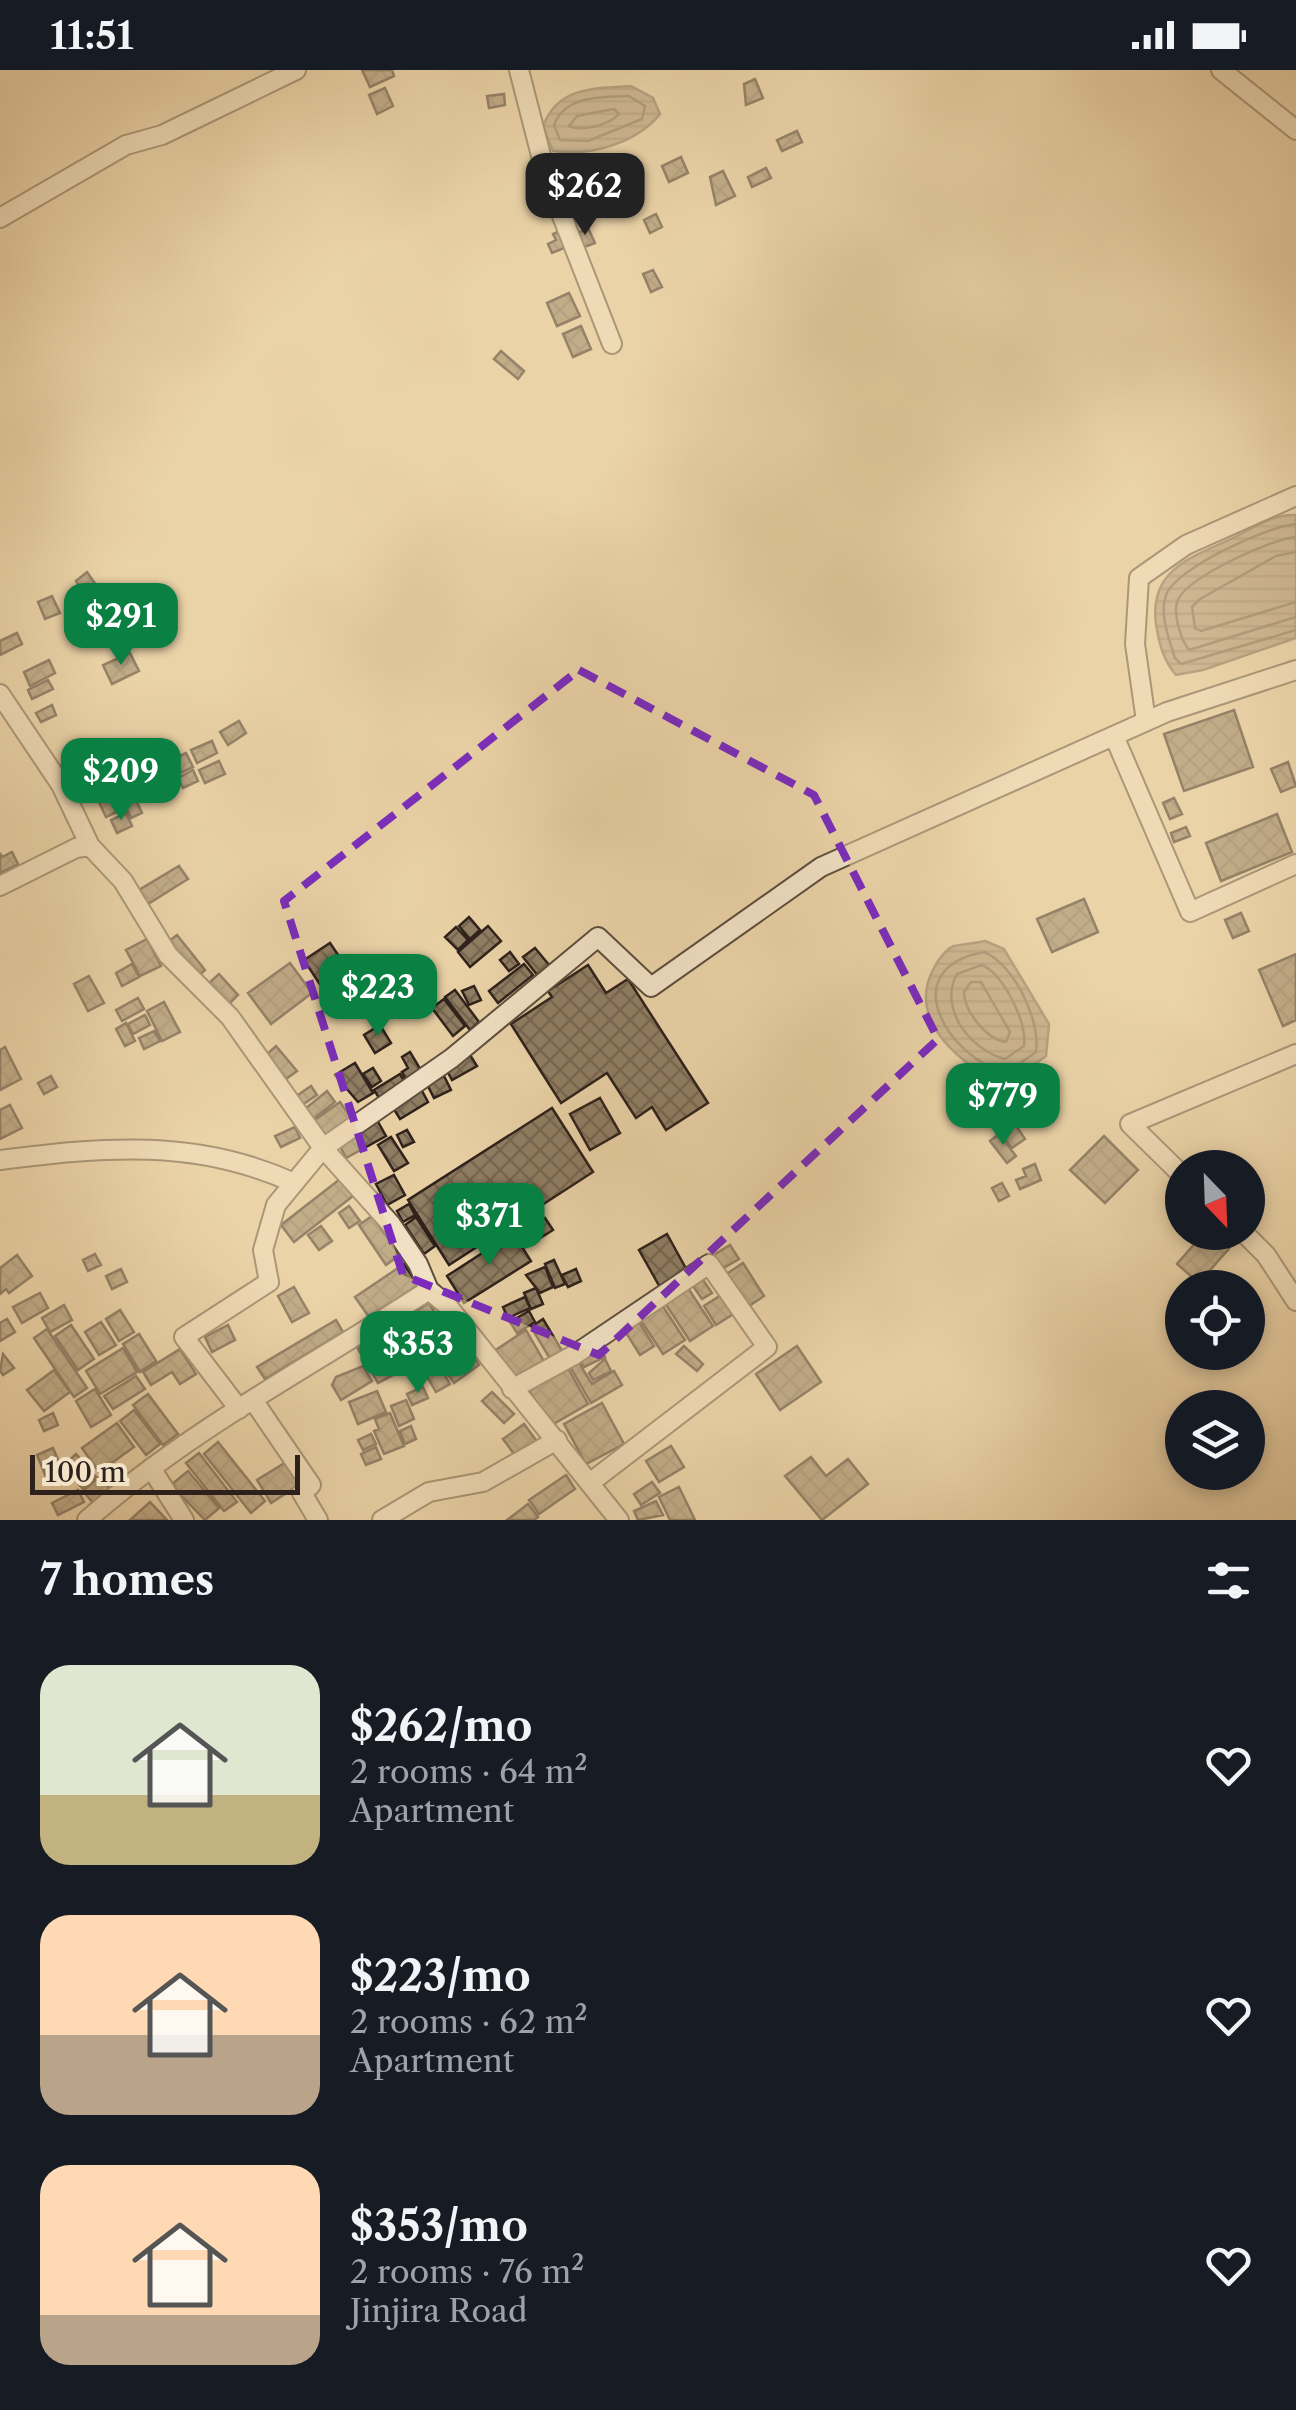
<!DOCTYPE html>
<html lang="en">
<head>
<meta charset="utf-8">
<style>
	:root { --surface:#171b24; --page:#20242c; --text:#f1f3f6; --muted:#9ea1a6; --accent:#0b8043 }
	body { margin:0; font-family:"Libre Caslon Text",serif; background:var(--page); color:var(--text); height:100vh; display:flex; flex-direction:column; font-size:38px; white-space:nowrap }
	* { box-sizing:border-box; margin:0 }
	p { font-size:32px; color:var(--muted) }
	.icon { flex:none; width:55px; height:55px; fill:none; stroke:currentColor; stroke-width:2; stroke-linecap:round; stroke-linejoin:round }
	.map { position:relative; height:1450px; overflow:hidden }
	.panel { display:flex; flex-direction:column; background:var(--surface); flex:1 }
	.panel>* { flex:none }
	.needle { width:65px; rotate:157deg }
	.tools { position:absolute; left:1165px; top:1080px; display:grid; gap:20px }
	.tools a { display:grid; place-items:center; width:100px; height:100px; border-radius:50%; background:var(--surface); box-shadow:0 5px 15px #0003; font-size:50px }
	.scale { position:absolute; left:30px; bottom:25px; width:270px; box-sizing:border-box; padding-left:10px; border:5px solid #2e211b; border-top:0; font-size:28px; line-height:35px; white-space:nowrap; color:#2e211b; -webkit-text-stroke:8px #f2e2c6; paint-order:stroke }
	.price { position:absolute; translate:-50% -85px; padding:0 22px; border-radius:20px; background:var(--accent); color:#fff; font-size:32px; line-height:65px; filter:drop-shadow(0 2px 5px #0008) }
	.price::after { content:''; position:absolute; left:50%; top:60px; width:30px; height:22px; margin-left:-15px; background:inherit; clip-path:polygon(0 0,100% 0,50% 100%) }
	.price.current { background:#222; color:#fff }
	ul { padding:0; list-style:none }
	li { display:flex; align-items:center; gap:30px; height:250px; padding:0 40px }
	li span { display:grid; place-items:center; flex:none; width:280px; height:200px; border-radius:30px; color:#555 }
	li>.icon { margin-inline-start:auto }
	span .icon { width:120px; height:120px; fill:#fffc; stroke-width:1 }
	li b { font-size:42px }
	h2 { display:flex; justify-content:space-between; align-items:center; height:120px; padding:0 40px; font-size:42px }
	.status { display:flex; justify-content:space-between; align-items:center; height:70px; padding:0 50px; background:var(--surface); direction:ltr }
	.status svg { height:28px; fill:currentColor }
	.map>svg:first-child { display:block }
</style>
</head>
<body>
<div class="status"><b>11:51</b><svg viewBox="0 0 49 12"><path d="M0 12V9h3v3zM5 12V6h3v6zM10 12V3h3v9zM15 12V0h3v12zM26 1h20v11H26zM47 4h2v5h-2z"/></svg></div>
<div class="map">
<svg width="1296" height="1450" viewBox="0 0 1296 1450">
	<defs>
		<pattern id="water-rules" width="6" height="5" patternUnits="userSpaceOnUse" patternTransform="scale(2.5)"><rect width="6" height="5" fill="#ab9678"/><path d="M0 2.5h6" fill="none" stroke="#8c7a62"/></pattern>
		<pattern id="building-cross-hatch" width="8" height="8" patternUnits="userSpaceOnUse" patternTransform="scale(2.5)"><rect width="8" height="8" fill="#907e64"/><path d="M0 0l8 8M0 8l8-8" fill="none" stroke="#766752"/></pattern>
	</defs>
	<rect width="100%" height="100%" fill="#ebd3a8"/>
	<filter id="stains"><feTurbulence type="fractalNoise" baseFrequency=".002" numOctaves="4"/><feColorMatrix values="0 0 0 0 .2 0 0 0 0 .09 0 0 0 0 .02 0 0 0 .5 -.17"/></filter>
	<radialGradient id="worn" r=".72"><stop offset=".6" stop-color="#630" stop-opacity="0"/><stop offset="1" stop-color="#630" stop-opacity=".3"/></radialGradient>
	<!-- water -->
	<path fill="url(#water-rules)" stroke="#796753" stroke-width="2.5" d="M631 16 653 28 660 44C637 73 589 87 553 81L543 57C556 17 595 18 631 16Z
		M1296 445V568L1203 600 1176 605C1163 590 1159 573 1156 554 1149 501 1189 488 1231 469 1253 459 1270 444 1296 445Z
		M985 871 1004 879 1049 954 1046 986 1006 1015C962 997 905 950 934 898 938 890 946 879 954 876 964 874 976 873 985 871Z"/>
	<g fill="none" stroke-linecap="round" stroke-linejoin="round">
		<!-- shore -->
		<path stroke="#6c5c4a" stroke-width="2.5" d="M629 26 645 36 642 49 588 71 560 70 554 55C565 25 603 27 629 26Z
			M614 39 619 44C609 55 582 62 569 56L577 46Z
			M1296 454C1268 456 1176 498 1166 525 1159 544 1169 569 1175 588L1181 594 1296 560
			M1296 467C1271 469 1191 506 1179 528 1171 540 1181 570 1189 580L1296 547
			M1296 482 1276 486 1200 529 1192 537 1195 558 1201 561 1296 532
			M984 882C1014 894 1041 951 1036 982L1006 1003C947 987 894 899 984 882Z
			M982 895C1004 905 1027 952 1024 976L1005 989C970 980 938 938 957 904Z
			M971 912H981L1010 962 1006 972C987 970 964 941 964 922Z"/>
	</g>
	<!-- building -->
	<path fill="url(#building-cross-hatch)" stroke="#2e211b" stroke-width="2.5" d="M362 0H392L394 6 370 17Z
		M755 9 763 28 746 35 744 14Z
		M385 18 393 36 377 44 369 25Z
		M504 24 505 35 489 38 487 26Z
		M797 61 802 72 782 81 777 70Z
		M681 87 688 103 669 112 662 96Z
		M766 98 771 108 752 117 748 107Z
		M723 101 735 126 716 135 710 107Z
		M656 144 662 157 650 163 644 150Z
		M566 158 574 174 552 183 548 174 556 170 553 164Z
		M588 158 595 173 582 178 576 164Z
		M653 200 662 217 651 222 643 204Z
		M569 223 580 246 557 256 547 233Z
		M581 256 591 279 573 287 563 264Z
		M501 281 524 301 518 309 494 289Z
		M87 502 105 528 94 537 76 511Z
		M52 526 60 543 45 549 38 532Z
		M17 563 22 574 0 585V571Z
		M130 583 139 601 112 614 103 595Z
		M49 590 55 603 30 616 24 602Z
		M48 610 53 619 32 629 28 620Z
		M52 635 56 645 41 652 36 643Z
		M1234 640 1253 697 1184 721 1164 664Z
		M239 651 246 663 228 675 220 662Z
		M212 671 217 683 197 693 191 680Z
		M186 683 193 697 174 706 167 692Z
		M124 688 129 699 110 708 105 697Z
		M219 691 225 704 205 713 199 700Z
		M1288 692 1296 716 1281 722 1271 699Z
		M193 700 198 711 183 718 178 708Z
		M99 704 105 716 84 726 78 713Z
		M113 723 121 740 106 747 98 730Z
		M1174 728 1182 744 1170 749 1163 733Z
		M136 730 142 743 131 748 125 735Z
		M126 743 132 756 117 763 111 750Z
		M1277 744 1292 782 1221 811 1206 773Z
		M1186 757 1190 766 1174 772 1171 763Z
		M12 782 18 794 0 803V783L2 787Z
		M179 796 188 809 148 834 139 820Z
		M1084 829 1098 862 1052 882 1037 849Z
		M1241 843 1249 861 1233 868 1225 850Z
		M469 847 480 860 470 869 459 856Z
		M488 856 501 871 470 897 458 882Z
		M456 857 468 870 458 880 445 867Z
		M177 865 205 900 197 907 168 872Z
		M147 869 161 896 140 906 126 880Z
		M330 873 347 898 321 916 304 890Z
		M535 878 550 896 538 906 523 887Z
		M510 882 519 894 509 901 500 890Z
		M1296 884V950L1283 956 1259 900Z
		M429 892 434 903 418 910 414 900Z
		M290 893 312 923 271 954 248 923Z
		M132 894 139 907 122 916 116 903Z
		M524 894 533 905 498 933 489 921Z
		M588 895 606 923 628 909 708 1033 666 1060 652 1037 636 1048 607 1003 561 1033 511 954 552 927 548 921Z
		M219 904 238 925 228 935 209 913Z
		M89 906 104 933 88 941 74 914Z
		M474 916 481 930 469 935 462 921Z
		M455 920 479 952 470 960 445 927Z
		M138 928 144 939 122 951 116 940Z
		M444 929 465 956 453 966 432 938Z
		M164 932 180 962 162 971 147 941Z
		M145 945 150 955 133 964 128 954Z
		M126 953 135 971 125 976 116 959Z
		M380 955 391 973 375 983 364 965Z
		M154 961 160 971 144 979 139 968Z
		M276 976 297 1001 286 1009 266 985Z
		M5 977 21 1009 0 1020V980Z
		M410 982 422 1002 407 1011 402 1002 408 998 402 987Z
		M470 985 477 996 452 1010 446 999Z
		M355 993 373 1023 358 1032 335 1005Z
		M373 998 381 1011 372 1017 363 1004Z
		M400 1004 407 1016 381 1031 374 1020Z
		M51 1006 57 1017 44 1024 38 1013Z
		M444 1006 451 1020 434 1028 427 1014Z
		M311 1016 317 1025 302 1035 295 1027Z
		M421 1019 428 1032 400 1049 392 1036Z
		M327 1021 335 1032 313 1049 305 1039Z
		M600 1028 620 1063 590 1080 570 1044Z
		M340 1032 354 1052 327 1071 312 1052Z
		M998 1032 1012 1049 1000 1058 987 1041Z
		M10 1035 22 1058 0 1069V1040Z
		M552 1038 593 1102 449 1195 408 1130Z
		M377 1050 386 1066 346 1088 338 1072Z
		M1013 1051 1025 1069 1012 1078 999 1061Z
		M295 1057 300 1068 281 1077 275 1066Z
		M407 1060 414 1072 403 1077 397 1065Z
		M999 1064 1016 1086 1007 1093 990 1071Z
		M1104 1066 1138 1100 1105 1133 1070 1100Z
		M391 1067 408 1093 394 1101 378 1075Z
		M1035 1094 1041 1110 1020 1119 1016 1110 1026 1106 1023 1099Z
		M394 1105 405 1125 387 1135 376 1114Z
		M340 1109 353 1126 294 1172 281 1155Z
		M1002 1113 1009 1126 999 1131 992 1118Z
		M409 1134 415 1145 403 1152 397 1141Z
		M349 1136 360 1151 349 1158 339 1143Z
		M372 1146 400 1185 386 1195 359 1155Z
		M416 1147 435 1176 424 1184 405 1155Z
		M545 1148 553 1160 526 1177 518 1165Z
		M321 1156 332 1171 319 1180 308 1165Z
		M1205 1162H1234L1239 1167 1199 1213 1177 1194Z
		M513 1163 531 1191 464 1233 447 1206Z
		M667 1164 689 1204 661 1219 639 1180Z
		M730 1175 739 1189 720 1200 712 1186Z
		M95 1184 101 1195 88 1201 83 1190Z
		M17 1185 32 1206 9 1223 6 1219 0 1224V1198Z
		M554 1190 565 1214 555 1218 545 1194Z
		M743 1193 764 1226 743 1240 722 1207Z
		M404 1194 418 1215 369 1247 355 1227Z
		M545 1197 553 1217 540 1223 526 1205Z
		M121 1199 127 1212 112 1219 106 1206Z
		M576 1199 581 1211 568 1217 562 1205Z
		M703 1210 712 1223 702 1229 693 1216Z
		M684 1212 713 1256 690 1271 661 1227Z
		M294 1217 309 1243 292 1252 278 1226Z
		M536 1218 543 1234 531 1239 524 1223Z
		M726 1222 738 1241 716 1255 704 1236Z
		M40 1223 48 1238 22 1253 13 1237Z
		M525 1227 530 1238 508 1248 503 1237Z
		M660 1232 685 1270 663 1284 638 1246Z
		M429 1233 441 1253 396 1281 384 1261Z
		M64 1235 72 1250 50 1262 42 1248Z
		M120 1240 134 1262 119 1271 106 1249Z
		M529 1241 535 1252 517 1263 510 1252Z
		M7 1249 15 1262 0 1271V1253Z
		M543 1249 564 1284 552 1292 531 1257Z
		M637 1249 654 1276 640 1285 623 1258Z
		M336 1250 343 1262 265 1309 257 1297Z
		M101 1252 116 1275 99 1285 85 1262Z
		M451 1253 479 1295 454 1313 425 1271Z
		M71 1255 94 1289 78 1300 55 1266Z
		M228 1255 235 1270 212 1282 205 1267Z
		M47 1259 87 1318 74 1327 34 1268Z
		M526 1260 546 1295 514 1313 494 1281Z
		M139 1264 156 1291 140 1302 123 1274Z
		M374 1269 395 1304 378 1313 358 1279Z
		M599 1275 605 1287 584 1297 578 1286Z
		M684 1276 703 1294 697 1301 676 1284Z
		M797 1276 821 1312 780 1340 756 1304Z
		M123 1278 137 1302 100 1324 86 1301Z
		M180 1279 196 1304 180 1314 172 1302 151 1315 143 1302Z
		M419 1283 425 1296 412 1302 407 1289Z
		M3 1284 14 1298 3 1305 0 1301Z
		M576 1288 592 1314 614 1301 622 1315 591 1333 568 1293Z
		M605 1289 611 1301 593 1310 589 1303Z
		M565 1293 588 1334 550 1356 526 1315Z
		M439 1295 450 1314 436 1322 425 1303Z
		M363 1296 372 1311 341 1330 332 1315 336 1307Z
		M54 1300 70 1322 44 1341 27 1320Z
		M136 1306 145 1319 113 1339 104 1326Z
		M423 1317 428 1328 412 1335 407 1324Z
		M95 1319 111 1345 91 1357 76 1331Z
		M377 1321 386 1342 358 1354 349 1332Z
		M492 1322 514 1344 504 1353 482 1331Z
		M148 1324 178 1364 163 1375 133 1335Z
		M406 1330 414 1349 399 1356 391 1336Z
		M602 1333 624 1374 586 1394 564 1354Z
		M134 1340 160 1374 146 1385 120 1351Z
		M53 1343 58 1355 44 1361 39 1350Z
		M390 1343 404 1376 384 1384 374 1361 379 1359 375 1349Z
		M117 1353 134 1377 99 1402 82 1378Z
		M524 1354 538 1373 517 1388 503 1369Z
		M411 1356 416 1369 405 1374 400 1361Z
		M371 1364 376 1374 363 1380 358 1370Z
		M218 1372 265 1431 251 1443 204 1384Z
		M671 1376 684 1397 659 1412 646 1391Z
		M376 1377 381 1389 366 1395 361 1384Z
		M53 1378 65 1406 49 1414 37 1385Z
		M199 1383 237 1432 224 1441 186 1393Z
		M76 1384 96 1407 83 1419 63 1396Z
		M811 1387 826 1406 848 1389 868 1414 822 1450 785 1406Z
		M291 1389 305 1411 271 1433 257 1410Z
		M188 1401 219 1438 205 1450 171 1415Z
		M566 1405 575 1419 539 1444 529 1430Z
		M99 1407 110 1419 93 1433 83 1421Z
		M652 1412 660 1423 641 1435 634 1424Z
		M679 1417 695 1450H670L659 1427Z
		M78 1420 84 1432 58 1445 52 1433Z
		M656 1431 663 1445 638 1450 634 1441Z
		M150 1432 167 1450H130Z
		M528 1434 538 1447 534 1450H507Z"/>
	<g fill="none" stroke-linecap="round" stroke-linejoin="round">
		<!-- street casing -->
		<g stroke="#5d4e3e" stroke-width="22">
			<path id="street" d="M519 0 546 105 612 274
				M1221 0 1296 60
				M0 148 126 75 162 65 296 0
				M0 624 61 715 90 776
				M1146 651 1135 574 1139 508 1186 475 1296 426
				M1114 666 1190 842 1296 794
				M0 816 76 778 90 776 123 811 168 885 230 947 323 1078 391 1154 418 1194 429 1220
				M0 1090C104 1077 196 1068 294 1113
				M1182 1105 1130 1054 1296 984
				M1243 1162 1266 1185 1296 1231
				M512 1319 574 1285 709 1194 767 1277 591 1412
				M253 1330 311 1415 302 1423 318 1450
				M239 1339 184 1267 269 1212 263 1180 276 1135 323 1078 452 988 598 867 651 917 821 797 1167 642 1296 600
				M151 1398 184 1450
				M87 1450C190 1359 314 1295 429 1220L447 1235 619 1450
				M382 1450 429 1422 483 1412 557 1370"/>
		</g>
		<!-- street -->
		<use href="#street" stroke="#f2e2c6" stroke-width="18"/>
	</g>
	<!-- marked area -->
	<path d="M0 0H1296V1450H0ZM579 600 814 725 938 969 599 1285 403 1205 284 831Z" fill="#ebd3a8" fill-opacity=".55" fill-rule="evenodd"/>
	<path fill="none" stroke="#7b2cbf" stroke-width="8" stroke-dasharray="20 12" stroke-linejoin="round" d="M579 600 814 725 938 969 599 1285 403 1205 284 831Z"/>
	<rect width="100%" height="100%" filter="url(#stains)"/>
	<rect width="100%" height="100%" fill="url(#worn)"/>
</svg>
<div class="tools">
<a><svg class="needle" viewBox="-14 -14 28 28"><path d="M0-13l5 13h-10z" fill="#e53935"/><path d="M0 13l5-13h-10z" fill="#9ea1a6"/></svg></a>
<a><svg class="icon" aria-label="locate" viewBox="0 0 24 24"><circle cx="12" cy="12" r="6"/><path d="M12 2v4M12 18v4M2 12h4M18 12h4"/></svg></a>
<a><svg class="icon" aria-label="layers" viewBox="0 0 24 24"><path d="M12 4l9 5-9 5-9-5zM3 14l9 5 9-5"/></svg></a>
</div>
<div class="scale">100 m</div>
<b class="price current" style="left:585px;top:168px">$262</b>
<b class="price" style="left:121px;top:598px">$291</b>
<b class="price" style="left:121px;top:753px">$209</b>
<b class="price" style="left:378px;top:969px">$223</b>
<b class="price" style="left:1003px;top:1078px">$779</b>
<b class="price" style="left:489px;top:1198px">$371</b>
<b class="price" style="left:418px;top:1326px">$353</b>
</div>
<section class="panel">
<h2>7 homes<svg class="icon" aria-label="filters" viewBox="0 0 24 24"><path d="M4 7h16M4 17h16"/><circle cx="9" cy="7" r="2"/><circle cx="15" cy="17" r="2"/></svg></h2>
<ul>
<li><span style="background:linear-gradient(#dfe7d0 65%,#c2b280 0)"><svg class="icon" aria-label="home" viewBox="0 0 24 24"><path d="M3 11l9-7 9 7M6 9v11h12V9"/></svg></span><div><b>$262/mo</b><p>2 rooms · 64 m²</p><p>Apartment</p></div><svg class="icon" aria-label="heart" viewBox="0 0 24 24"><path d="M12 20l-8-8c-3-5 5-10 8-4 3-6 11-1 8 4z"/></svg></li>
<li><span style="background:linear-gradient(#ffd9b3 60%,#b9a48a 0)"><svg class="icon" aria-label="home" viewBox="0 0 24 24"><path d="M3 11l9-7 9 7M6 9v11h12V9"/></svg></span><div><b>$223/mo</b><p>2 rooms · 62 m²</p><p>Apartment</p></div><svg class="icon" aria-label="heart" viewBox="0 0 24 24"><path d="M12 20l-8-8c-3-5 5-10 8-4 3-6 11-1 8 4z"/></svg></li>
<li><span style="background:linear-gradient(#ffd9b3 75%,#b9a48a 0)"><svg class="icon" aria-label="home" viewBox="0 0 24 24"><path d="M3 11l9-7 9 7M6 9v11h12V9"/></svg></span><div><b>$353/mo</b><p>2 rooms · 76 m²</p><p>Jinjira Road</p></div><svg class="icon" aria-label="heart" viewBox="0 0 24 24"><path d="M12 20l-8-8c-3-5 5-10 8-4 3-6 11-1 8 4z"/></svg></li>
</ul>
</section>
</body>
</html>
